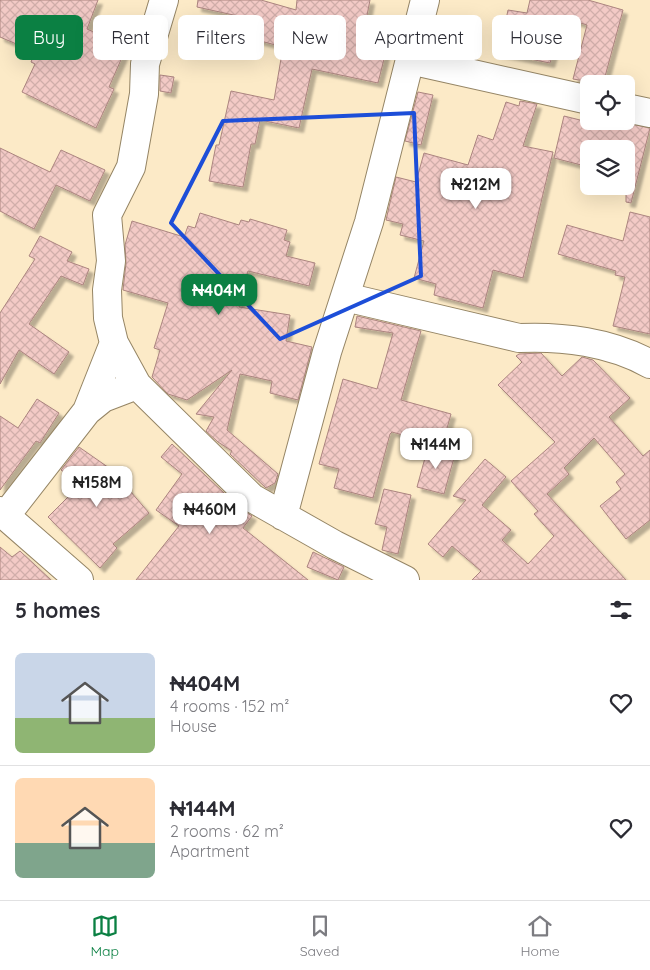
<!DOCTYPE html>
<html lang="en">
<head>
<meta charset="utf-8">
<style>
	:root { --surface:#fff; --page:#f2f2f3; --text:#2b2b33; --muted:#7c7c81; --line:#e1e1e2; --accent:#0b8043 }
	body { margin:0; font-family:Quicksand,sans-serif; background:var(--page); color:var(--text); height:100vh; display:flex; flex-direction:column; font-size:19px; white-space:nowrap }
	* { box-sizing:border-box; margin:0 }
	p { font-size:16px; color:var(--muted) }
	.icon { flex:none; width:28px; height:28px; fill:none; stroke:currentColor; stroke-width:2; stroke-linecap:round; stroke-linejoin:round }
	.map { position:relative; height:580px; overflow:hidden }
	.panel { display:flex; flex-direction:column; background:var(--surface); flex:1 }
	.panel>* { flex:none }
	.banner { position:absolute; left:15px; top:15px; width:620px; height:45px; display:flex; gap:10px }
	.tools { position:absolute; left:580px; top:75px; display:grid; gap:10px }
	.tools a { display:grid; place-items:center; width:55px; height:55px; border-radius:8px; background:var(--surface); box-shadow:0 5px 20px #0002; font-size:25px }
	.price { position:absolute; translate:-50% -42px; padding:0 11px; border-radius:10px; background:#fff; color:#222; font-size:16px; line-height:32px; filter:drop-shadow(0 1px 2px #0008) }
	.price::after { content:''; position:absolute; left:50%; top:30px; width:15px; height:11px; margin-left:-8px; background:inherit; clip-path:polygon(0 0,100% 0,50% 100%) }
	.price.active { background:var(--accent); color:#fff }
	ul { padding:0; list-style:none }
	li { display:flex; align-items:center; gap:15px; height:125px; padding:0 15px }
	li+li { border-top:1px solid var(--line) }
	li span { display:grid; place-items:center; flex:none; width:140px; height:100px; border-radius:8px; color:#555 }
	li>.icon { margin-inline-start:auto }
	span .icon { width:60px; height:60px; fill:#fffc; stroke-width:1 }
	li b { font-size:21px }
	h2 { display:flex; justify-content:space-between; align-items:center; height:60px; padding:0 15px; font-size:21px }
	.chip { padding:0 18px; border-radius:8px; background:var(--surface); box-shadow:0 5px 20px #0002; font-size:18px; line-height:45px }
	.chip.active { background:var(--accent); color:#fff }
	.dock { display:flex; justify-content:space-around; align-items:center; height:70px; border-top:1px solid var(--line); background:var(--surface); font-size:14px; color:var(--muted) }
	.dock a { display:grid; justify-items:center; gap:2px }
	.dock .active { color:var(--accent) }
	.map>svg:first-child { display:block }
</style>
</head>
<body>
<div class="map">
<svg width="650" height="580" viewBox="0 0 650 580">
	<defs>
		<pattern id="building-cross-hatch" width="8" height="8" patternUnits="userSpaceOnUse" patternTransform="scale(1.25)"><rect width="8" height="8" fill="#f3cac6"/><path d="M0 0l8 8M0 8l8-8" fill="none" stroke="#d1aeaa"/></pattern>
		<filter id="shadow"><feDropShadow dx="4.5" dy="4.5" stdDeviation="1" flood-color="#0004"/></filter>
	</defs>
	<rect width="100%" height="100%" fill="#fceac7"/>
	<!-- building -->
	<path fill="url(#building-cross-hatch)" stroke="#ab847f" filter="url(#shadow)" d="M0 0H98L87 29 127 46 109 87 114 89 96 128 22 92 35 64 31 62 35 52 0 37Z
		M198 0H261L296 10 297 0H370L362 41 387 47 378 83 312 69 299 128 260 120 255 144H251L243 187 209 181 216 145H219L231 91 274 100 283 47 238 35 241 25 236 23 238 16 197 7Z
		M530 0H588L623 10 603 84 573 79 587 25 565 18 550 63 499 53 508 10 527 13Z
		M160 75 174 77 171 93 160 91Z
		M418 92 433 95 421 145 405 141Z
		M520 101 537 104 523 146 553 152 523 278 493 270 483 308 434 295 436 284 414 278 424 241 400 235 403 224 386 220 396 177 416 182 424 153 468 165 478 135 493 140 506 102 519 106Z
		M564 116 596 124 597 121H619L650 128 631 203 626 202V149H589V167L554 158Z
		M0 148 50 172 61 150 105 170 90 201 56 185 34 229 0 211Z
		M630 212 650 217V334L613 326 625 277 615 275 616 271 558 254 567 225 623 241Z
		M200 213 239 225 241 220 249 222 250 219 287 230 284 240 290 242 286 256 315 263 309 286 248 271 239 307 290 315 286 341 312 347 298 400 270 393 272 381 240 374 227 430 278 474 275 483 266 488 230 454 232 451 218 442 206 431 214 417 196 414 232 370 187 400 168 394 152 377 160 350 154 348 168 303 123 290 126 263 125 245 132 221 184 237 188 226 195 228Z
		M40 236 72 252 67 261 89 269 83 285 61 276 29 324 69 352 54 374 19 350 0 384V313L35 259 29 256Z
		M357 316 421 331 401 400 451 414 442 446 392 432 390 434 373 498 334 488 339 469 319 464 343 379 377 389 393 333 355 327Z
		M541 353 562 376 582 357 593 360 630 398 609 417 643 456 650 450V520L626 539 600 506 621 489 616 482 625 474 594 438 564 468 569 474 547 494 626 580H472L481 571 452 546 443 557 428 544 466 500 453 496 485 459 506 477 482 505 511 530 502 540 528 564 554 536 534 514 538 511 511 481 555 442 498 385 522 362 516 356 519 354Z
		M37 399 59 413 40 443 36 441 0 490V416L18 428Z
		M172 444 241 509 252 516 243 528 308 580H136L179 526 156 510 182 474 161 457Z
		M79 447 112 470 149 513 113 544 117 548 100 568 48 517 81 484 61 470Z
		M428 447 455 454 444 494 417 487Z
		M384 489 411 495 398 554 382 550 387 527 375 524Z
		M0 547 12 557 20 551 51 580H0Z
		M313 552 344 567 338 580 307 567Z"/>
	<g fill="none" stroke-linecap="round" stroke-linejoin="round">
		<!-- minor casing -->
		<g stroke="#958565" stroke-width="30">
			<path id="minor" d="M410 60 589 100
				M626 108 650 113
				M345 297 519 338C562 336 611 342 650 364
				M128 371 137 385 252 498 335 545 405 580
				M137 385 114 343 108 318 107 290 111 261 107 215 131 167 144 94 145 64 164 0
				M87 411 114 343
				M0 511 79 580
				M6 515 87 411 103 398 137 385
				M283 516 327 352 369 222 425 0"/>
		</g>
		<!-- minor -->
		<use href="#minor" stroke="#fff" stroke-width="28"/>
	</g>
	<!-- marked area -->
	<path fill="none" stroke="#1d4ed8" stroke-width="4" stroke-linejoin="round" d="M414 113 421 276 280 339 171 223 223 121Z"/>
</svg>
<div class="tools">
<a><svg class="icon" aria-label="locate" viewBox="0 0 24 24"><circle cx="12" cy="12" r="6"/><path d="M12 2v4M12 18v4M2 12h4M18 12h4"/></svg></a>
<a><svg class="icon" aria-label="layers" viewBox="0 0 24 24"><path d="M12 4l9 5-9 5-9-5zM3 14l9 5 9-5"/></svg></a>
</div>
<b class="price" style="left:476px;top:210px">₦212M</b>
<b class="price active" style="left:219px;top:316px">₦404M</b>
<b class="price" style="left:436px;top:470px">₦144M</b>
<b class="price" style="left:97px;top:508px">₦158M</b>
<b class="price" style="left:210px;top:535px">₦460M</b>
<div class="banner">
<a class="chip active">Buy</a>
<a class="chip">Rent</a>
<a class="chip">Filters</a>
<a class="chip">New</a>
<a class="chip">Apartment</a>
<a class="chip">House</a>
</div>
</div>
<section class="panel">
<h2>5 homes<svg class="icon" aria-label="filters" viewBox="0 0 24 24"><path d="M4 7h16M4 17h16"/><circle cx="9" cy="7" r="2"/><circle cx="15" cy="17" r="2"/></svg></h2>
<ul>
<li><span style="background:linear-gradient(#c9d6e8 65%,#8fb573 0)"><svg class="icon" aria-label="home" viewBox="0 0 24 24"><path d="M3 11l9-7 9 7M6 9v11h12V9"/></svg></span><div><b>₦404M</b><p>4 rooms · 152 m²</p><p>House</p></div><svg class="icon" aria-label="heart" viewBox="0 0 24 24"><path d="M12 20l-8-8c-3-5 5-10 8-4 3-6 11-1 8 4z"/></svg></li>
<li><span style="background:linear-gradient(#ffd9b3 65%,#7fa58c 0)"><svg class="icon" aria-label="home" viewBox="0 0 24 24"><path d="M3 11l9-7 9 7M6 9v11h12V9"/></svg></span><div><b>₦144M</b><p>2 rooms · 62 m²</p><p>Apartment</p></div><svg class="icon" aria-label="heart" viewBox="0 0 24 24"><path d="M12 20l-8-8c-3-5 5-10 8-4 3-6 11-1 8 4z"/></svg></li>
</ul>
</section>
<nav class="dock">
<a class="active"><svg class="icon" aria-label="map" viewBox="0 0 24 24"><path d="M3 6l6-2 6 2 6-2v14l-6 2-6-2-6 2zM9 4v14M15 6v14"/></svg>Map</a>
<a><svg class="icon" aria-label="saved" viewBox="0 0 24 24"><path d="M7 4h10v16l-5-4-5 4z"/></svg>Saved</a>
<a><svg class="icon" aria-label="home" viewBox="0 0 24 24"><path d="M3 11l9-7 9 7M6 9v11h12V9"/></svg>Home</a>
</nav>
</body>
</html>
